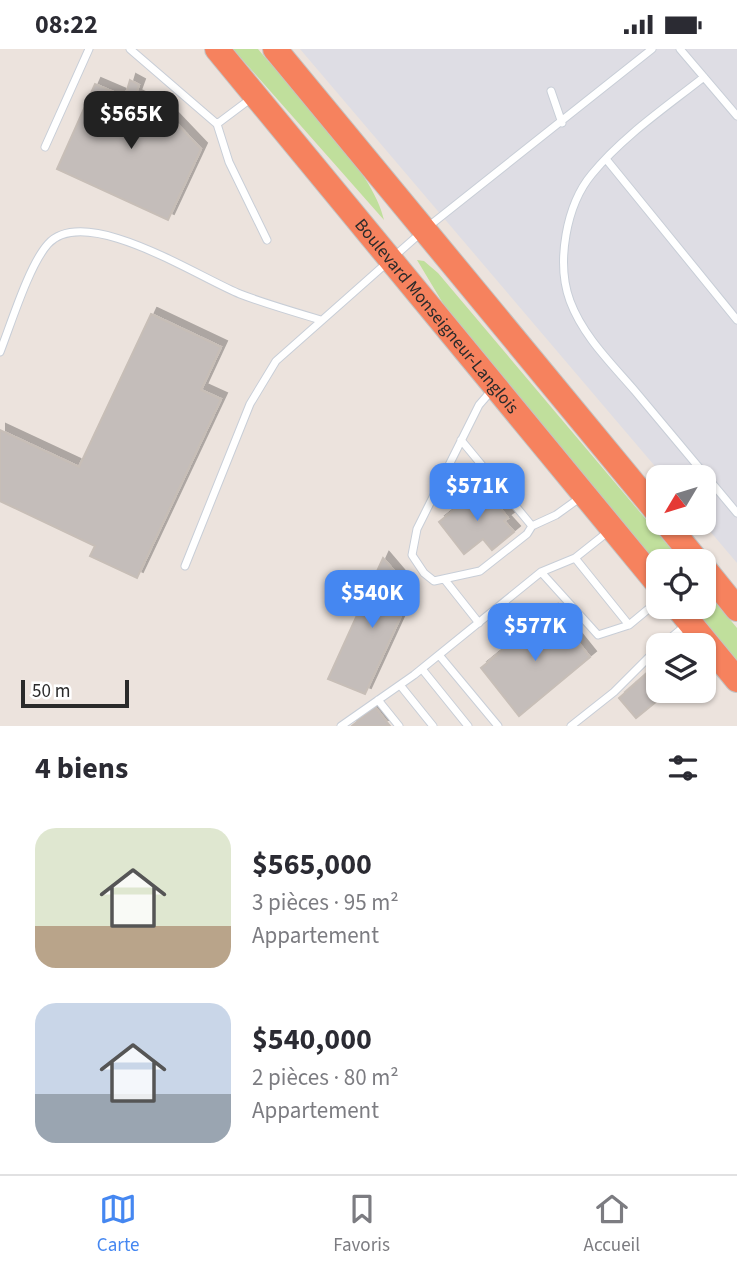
<!DOCTYPE html>
<html lang="fr">
<head>
<meta charset="utf-8">
<style>
	:root { --surface:#fff; --page:#f2f2f3; --text:#2b2b33; --muted:#7c7c81; --line:#e1e1e2; --accent:#4587f1 }
	body { margin:0; font-family:"Source Sans 3",sans-serif; background:var(--page); color:var(--text); height:100vh; display:flex; flex-direction:column; font-size:26px; white-space:nowrap }
	* { box-sizing:border-box; margin:0 }
	p { font-size:23px; color:var(--muted) }
	.icon { flex:none; width:38px; height:38px; fill:none; stroke:currentColor; stroke-width:2; stroke-linecap:round; stroke-linejoin:round }
	.map { position:relative; height:677px; overflow:hidden }
	.sheet { display:flex; flex-direction:column; background:var(--surface); flex:1 }
	.sheet>* { flex:none }
	.needle { width:46px; rotate:232deg }
	.buttons { position:absolute; left:646px; top:416px; display:grid; gap:14px }
	.buttons a { display:grid; place-items:center; width:70px; height:70px; border-radius:14px; background:var(--surface); box-shadow:0 2px 5px #0004; font-size:35px }
	.scale { position:absolute; left:21px; bottom:18px; width:108px; box-sizing:border-box; padding-left:7px; border:4px solid #2a2a2a; border-top:0; font-size:19px; line-height:24px; white-space:nowrap; color:#2a2a2a; -webkit-text-stroke:5px #fff; paint-order:stroke }
	.price { position:absolute; translate:-50% -60px; padding:0 16px; border-radius:14px; background:var(--accent); color:#fff; font-size:23px; line-height:46px; filter:drop-shadow(0 2px 4px #0008) }
	.price::after { content:''; position:absolute; left:50%; top:42px; width:21px; height:16px; margin-left:-10px; background:inherit; clip-path:polygon(0 0,100% 0,50% 100%) }
	.price.current { background:#222; color:#fff }
	ul { padding:0; list-style:none }
	li { display:flex; align-items:center; gap:21px; height:175px; padding:0 35px }
	li span { display:grid; place-items:center; flex:none; width:196px; height:140px; border-radius:21px; color:#555 }
	li>.icon { margin-inline-start:auto }
	span .icon { width:84px; height:84px; fill:#fffc; stroke-width:1 }
	li b { font-size:30px }
	h2 { display:flex; justify-content:space-between; align-items:center; height:84px; padding:0 35px; font-size:30px }
	.status { display:flex; justify-content:space-between; align-items:center; height:49px; padding:0 35px; background:var(--surface); direction:ltr }
	.status svg { height:19px; fill:currentColor }
	.menu { display:flex; justify-content:space-around; align-items:center; height:98px; border-top:2px solid var(--line); background:var(--surface); font-size:19px; color:var(--muted) }
	.menu a { display:grid; justify-items:center; gap:4px }
	.menu .current { color:var(--accent) }
	.map>svg:first-child { display:block }
</style>
</head>
<body>
<div class="status"><b>08:22</b><svg viewBox="0 0 49 12"><path d="M0 12V9h3v3zM5 12V6h3v6zM10 12V3h3v9zM15 12V0h3v12zM26 1h20v11H26zM47 4h2v5h-2z"/></svg></div>
<div class="map">
<svg width="737" height="677" viewBox="0 0 737 677">
	<defs>
		<filter id="shadow"><feDropShadow dx="6" dy="-6" stdDeviation="0" flood-color="#0004"/></filter>
	</defs>
	<rect width="100%" height="100%" fill="#ece3dd"/>
	<!-- industrial -->
	<path fill="#dedde4" d="M300 0H737V514L703 474 704 429H665Z"/>
	<!-- green -->
	<path fill="#c0df9c" d="M233 0H258C292 41 374 121 384 171Z
		M417 211 424 212 438 224 682 513H658V516L444 256Z
		M704 539 737 579V612L693 558H704Z"/>
	<!-- building -->
	<path fill="#c4bdba" stroke="#c7beb7" stroke-width="2" filter="url(#shadow)" d="M130 31 139 36 135 47 162 59 201 100 168 171 57 120 95 35 125 48Z
		M151 265 221 298 201 341 221 350 137 529 90 507 95 497 0 452V381L79 418Z
		M483 438 508 469 504 472 514 483 492 501 483 490 464 505 439 473Z
		M383 509 412 543 365 645 328 630Z
		M552 561 590 608 519 667 481 619Z
		M650 622 658 632V642L668 643 636 669 619 649Z
		M375 658 390 677H352Z"/>
	<g fill="none" stroke-linecap="round" stroke-linejoin="round">
		<!-- lane casing -->
		<g stroke="#c8ced7" stroke-width="9">
			<path id="lane" d="M130 0 217 75 229 113 267 191
				M680 0 737 67
				M704 28C666 58 622 88 592 125 566 156 556 214 570 252 583 287 611 314 635 342 669 383 703 423 737 464
				M551 42 562 74
				M217 75 253 48
				M45 98 89 0
				M606 110 737 271
				M0 303C11 275 29 216 48 195 85 154 198 228 240 245 266 255 294 263 321 271
				M492 341 479 356 417 480 412 506 424 524 434 532 480 522 527 485 532 477 556 466 581 448
				M461 391 532 477
				M575 509 629 576
				M185 517 250 355 276 312 424 181 652 0
				M541 523 598 586 629 576 658 552
				M445 531 479 574
				M661 597 686 576
				M439 606 498 677
				M422 620 468 677
				M400 636 433 677
				M378 651 399 677
				M341 677 414 626 541 523 575 509 609 482
				M571 677 614 643 658 599"/>
		</g>
		<!-- highway casing -->
		<g stroke="#c3c3c3" stroke-width="26">
			<g id="highway">
				<path id="s1" d="M217 0 658 535"/>
				<path d="M275 0 658 464"/>
				<path d="M666 474 698 513"/>
				<path d="M704 519 737 560"/>
				<path d="M677 558 737 631"/>
			</g>
		</g>
		<!-- lane -->
		<use href="#lane" stroke="#fff" stroke-width="7"/>
		<!-- highway -->
		<use href="#highway" stroke="#f6825e" stroke-width="24"/>
	</g>
	<g text-anchor="middle" dominant-baseline="central" stroke-width="6" stroke-linejoin="round" paint-order="stroke">
		<!-- street labels -->
		<g font-size="18" fill="#2a2a2a" stroke="#fff">
			<text stroke="none"><textPath href="#s1" startOffset="346">Boulevard Monseigneur-Langlois</textPath></text>
		</g>
	</g>
</svg>
<div class="buttons">
<a><svg class="needle" viewBox="-14 -14 28 28"><path d="M0-13l5 13h-10z" fill="#e53935"/><path d="M0 13l5-13h-10z" fill="#7c7c81"/></svg></a>
<a><svg class="icon" aria-label="locate" viewBox="0 0 24 24"><circle cx="12" cy="12" r="6"/><path d="M12 2v4M12 18v4M2 12h4M18 12h4"/></svg></a>
<a><svg class="icon" aria-label="layers" viewBox="0 0 24 24"><path d="M12 4l9 5-9 5-9-5zM3 14l9 5 9-5"/></svg></a>
</div>
<div class="scale">50 m</div>
<b class="price current" style="left:131px;top:102px">$565K</b>
<b class="price" style="left:477px;top:474px">$571K</b>
<b class="price" style="left:372px;top:581px">$540K</b>
<b class="price" style="left:535px;top:614px">$577K</b>
</div>
<section class="sheet">
<h2>4 biens<svg class="icon" aria-label="filters" viewBox="0 0 24 24"><path d="M4 7h16M4 17h16"/><circle cx="9" cy="7" r="2"/><circle cx="15" cy="17" r="2"/></svg></h2>
<ul>
<li><span style="background:linear-gradient(#dfe7d0 70%,#b9a48a 0)"><svg class="icon" aria-label="home" viewBox="0 0 24 24"><path d="M3 11l9-7 9 7M6 9v11h12V9"/></svg></span><div><b>$565,000</b><p>3 pièces · 95 m²</p><p>Appartement</p></div></li>
<li><span style="background:linear-gradient(#c9d6e8 65%,#9aa5b1 0)"><svg class="icon" aria-label="home" viewBox="0 0 24 24"><path d="M3 11l9-7 9 7M6 9v11h12V9"/></svg></span><div><b>$540,000</b><p>2 pièces · 80 m²</p><p>Appartement</p></div></li>
</ul>
</section>
<nav class="menu">
<a class="current"><svg class="icon" aria-label="map" viewBox="0 0 24 24"><path d="M3 6l6-2 6 2 6-2v14l-6 2-6-2-6 2zM9 4v14M15 6v14"/></svg>Carte</a>
<a><svg class="icon" aria-label="saved" viewBox="0 0 24 24"><path d="M7 4h10v16l-5-4-5 4z"/></svg>Favoris</a>
<a><svg class="icon" aria-label="home" viewBox="0 0 24 24"><path d="M3 11l9-7 9 7M6 9v11h12V9"/></svg>Accueil</a>
</nav>
</body>
</html>
